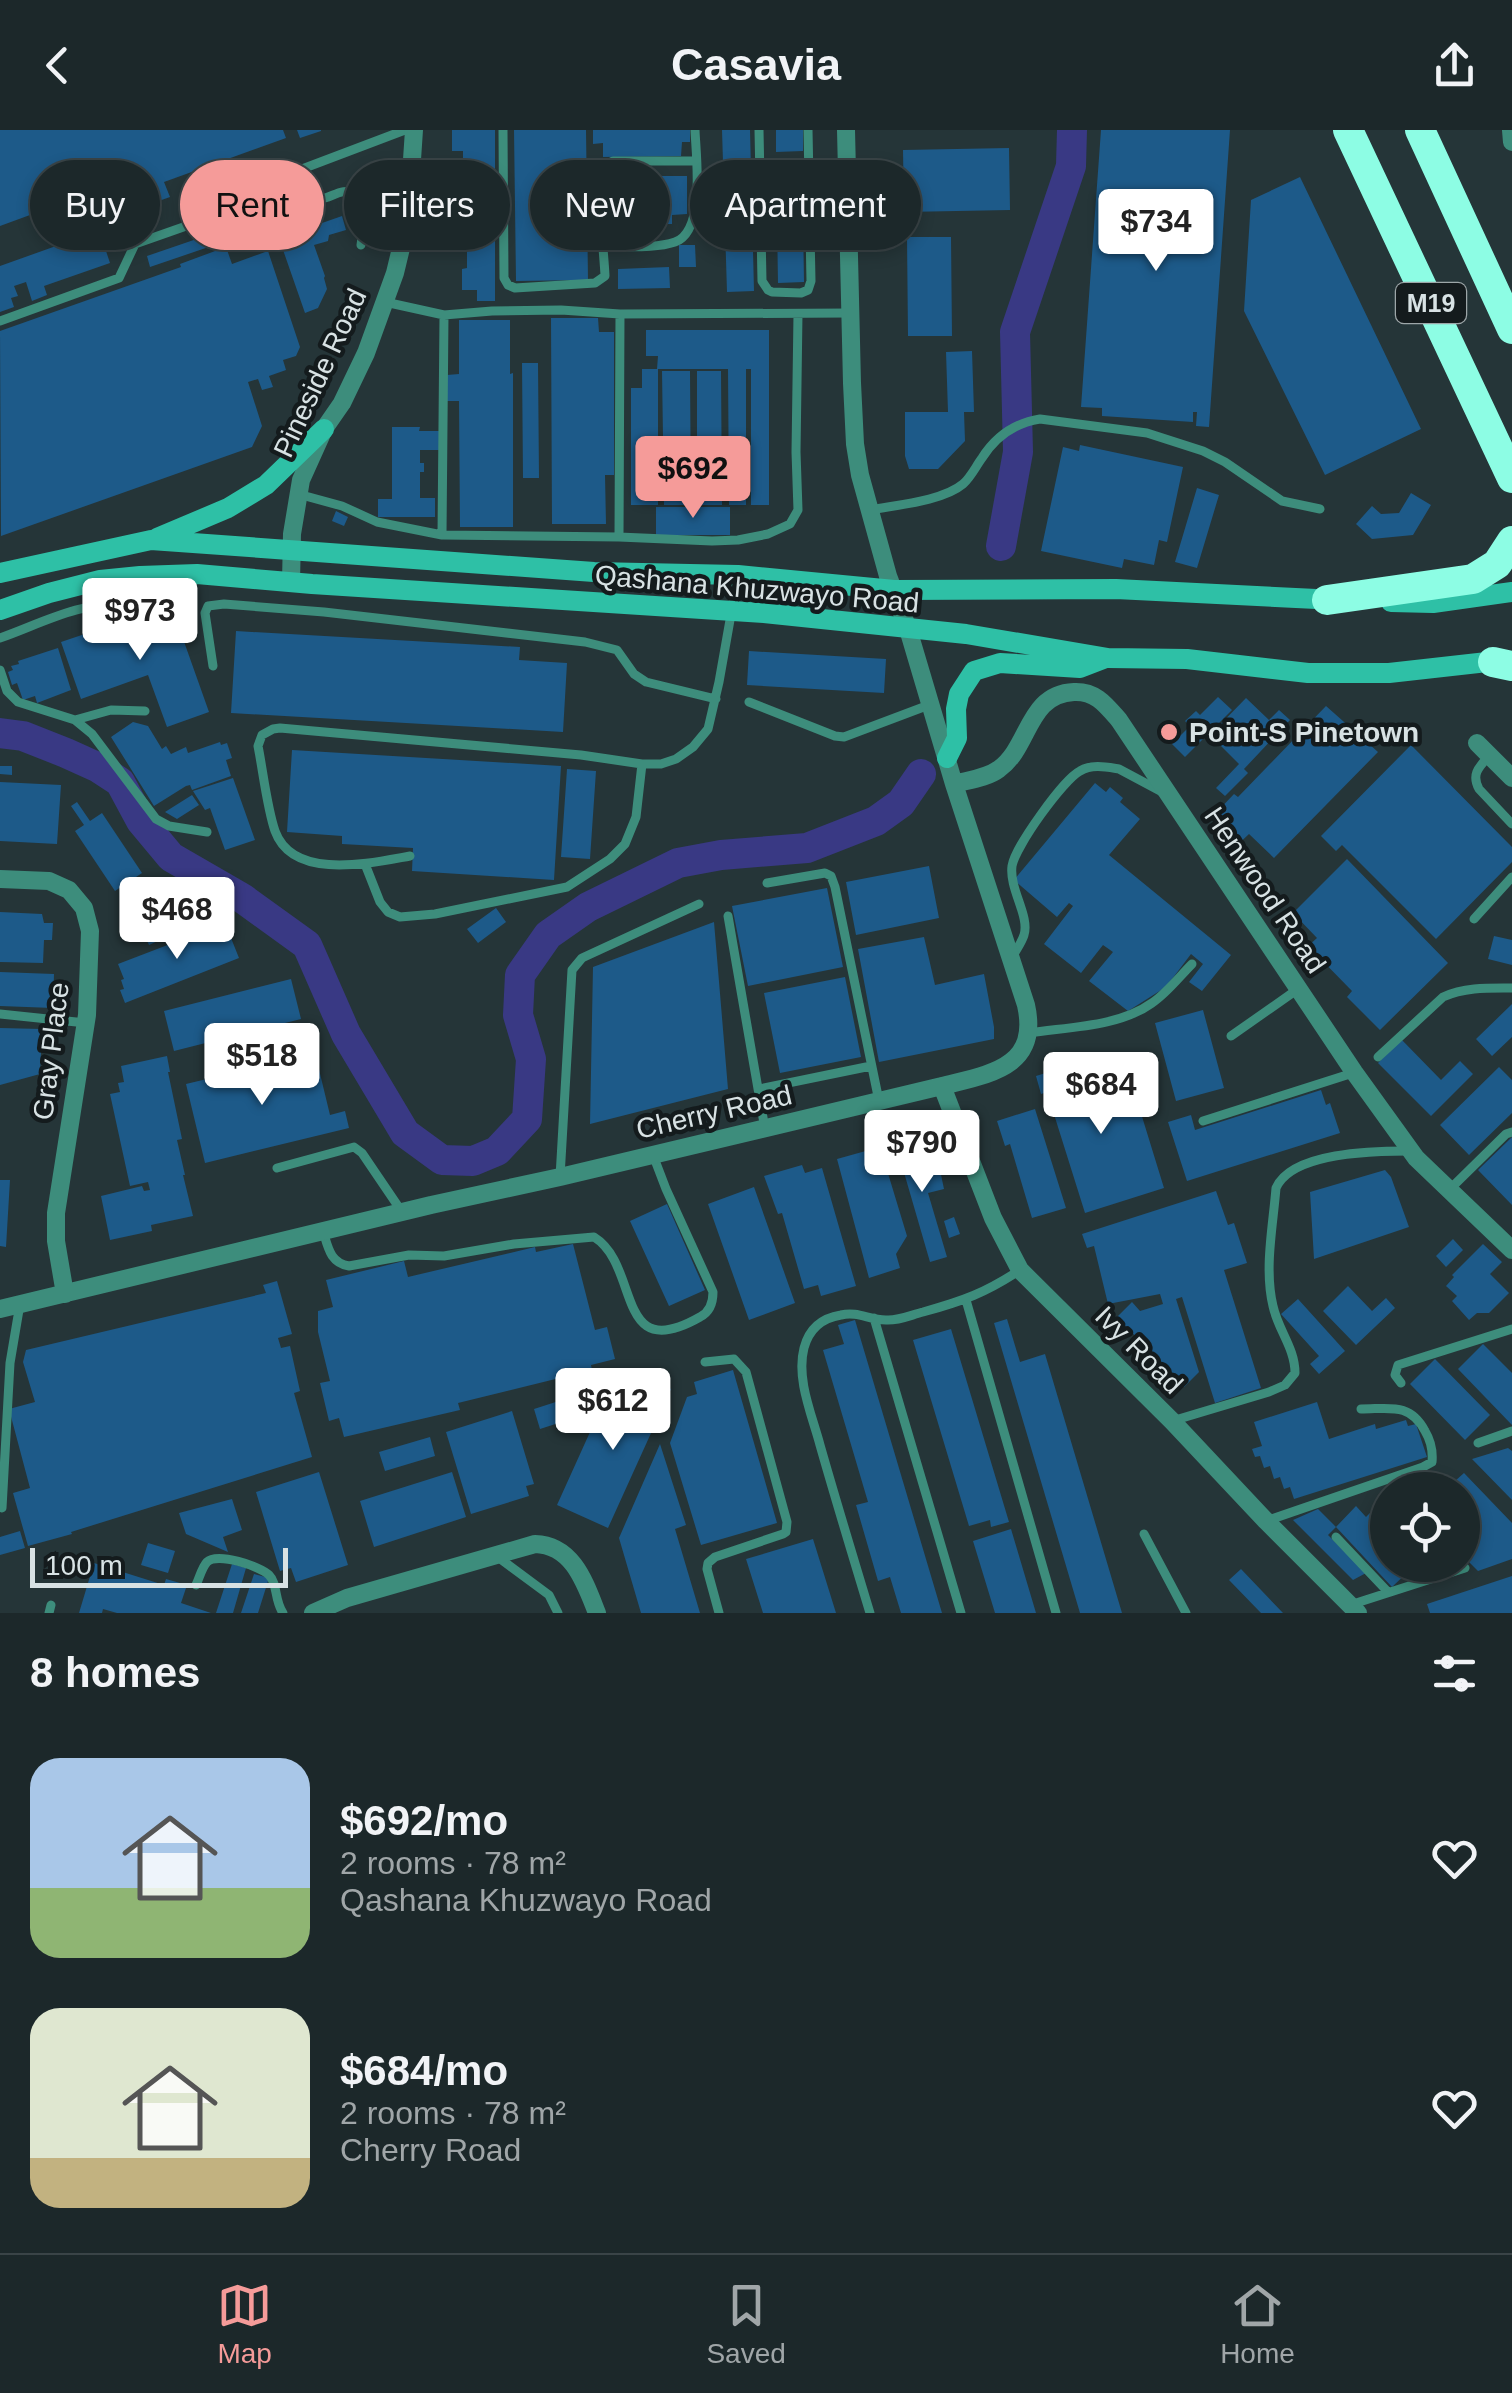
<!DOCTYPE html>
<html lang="en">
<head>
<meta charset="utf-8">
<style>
	:root { --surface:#1c282a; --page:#253032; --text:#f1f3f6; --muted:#a0a6a8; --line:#3a4447; --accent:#f59b99 }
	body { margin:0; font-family:Helvetica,sans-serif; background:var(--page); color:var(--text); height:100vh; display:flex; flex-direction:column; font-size:38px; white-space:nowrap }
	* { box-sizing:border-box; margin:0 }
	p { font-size:32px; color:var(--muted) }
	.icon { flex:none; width:55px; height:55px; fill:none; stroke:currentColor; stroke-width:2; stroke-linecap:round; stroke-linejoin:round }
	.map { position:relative; height:1483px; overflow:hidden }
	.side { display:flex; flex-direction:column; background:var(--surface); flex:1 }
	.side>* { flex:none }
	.guide { position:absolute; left:30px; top:30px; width:1000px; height:90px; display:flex; gap:20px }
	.fabs { position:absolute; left:1370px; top:1342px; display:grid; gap:20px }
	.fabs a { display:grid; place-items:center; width:110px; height:110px; border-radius:50%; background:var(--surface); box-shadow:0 5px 15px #0003,0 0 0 2px var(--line); font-size:50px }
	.scale { position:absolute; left:30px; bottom:25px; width:258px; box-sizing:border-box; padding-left:10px; border:5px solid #d8e2e4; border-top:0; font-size:28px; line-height:35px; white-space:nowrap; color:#d8e2e4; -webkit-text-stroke:8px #141b1d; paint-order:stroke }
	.price { position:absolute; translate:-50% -85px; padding:0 22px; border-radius:10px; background:#fff; color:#222; font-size:32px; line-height:65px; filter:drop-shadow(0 2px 5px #0008) }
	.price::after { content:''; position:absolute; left:50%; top:60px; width:30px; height:22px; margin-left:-15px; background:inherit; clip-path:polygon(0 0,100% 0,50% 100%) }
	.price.active { background:var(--accent); color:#111 }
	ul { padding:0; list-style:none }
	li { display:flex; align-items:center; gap:30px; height:250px; padding:0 30px }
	li span { display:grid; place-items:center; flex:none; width:280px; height:200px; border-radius:30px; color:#555 }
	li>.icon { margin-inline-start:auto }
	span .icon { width:120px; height:120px; fill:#fffc; stroke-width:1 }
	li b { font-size:42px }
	h2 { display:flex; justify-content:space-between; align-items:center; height:120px; padding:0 30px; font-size:42px }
	.chip { padding:0 35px; border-radius:45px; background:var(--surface); box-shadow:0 5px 15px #0003,0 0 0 2px var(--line); font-size:35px; line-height:90px }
	.chip.active { background:var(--accent); color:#111 }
	header { display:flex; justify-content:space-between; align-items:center; height:130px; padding:0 30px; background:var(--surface); font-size:45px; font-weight:600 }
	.tab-bar { display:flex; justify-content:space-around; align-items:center; height:140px; border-top:2px solid var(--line); background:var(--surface); font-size:28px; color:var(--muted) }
	.tab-bar a { display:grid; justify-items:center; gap:5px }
	.tab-bar .active { color:var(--accent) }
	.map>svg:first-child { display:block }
</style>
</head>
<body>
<header><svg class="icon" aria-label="back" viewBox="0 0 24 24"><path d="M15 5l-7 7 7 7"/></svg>Casavia<svg class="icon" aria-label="share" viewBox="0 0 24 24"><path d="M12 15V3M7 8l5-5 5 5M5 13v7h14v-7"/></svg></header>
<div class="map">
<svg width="1512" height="1483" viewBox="0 0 1512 1483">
	<rect width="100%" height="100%" fill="#253538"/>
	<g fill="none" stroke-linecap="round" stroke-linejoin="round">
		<!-- river -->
		<path stroke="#393984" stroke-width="30" d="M1001 416 1018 322 1015 202 1071 36 1072 0
			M0 603 23 606 66 623 97 637 120 652 141 691 171 727 242 768 307 815 346 904 405 1003 442 1030 473 1031 497 1021 527 989 531 929 518 885 520 845 548 805 588 777 678 733 721 725 807 718 876 691 901 673 921 644"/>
	</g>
	<!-- building -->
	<path fill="#1d5a89" d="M0 0H283L286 8 164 52 170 67 111 88 106 73 35 99 30 85 0 96Z
		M297 0H321V1L300 8Z
		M452 0H495V171H477V160H462V139L467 138V102H463V21H452Z
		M514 0H586L588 150 516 151Z
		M593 0H690V12H682L681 26 603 27V13L593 14Z
		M722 0H750L754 161 727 162Z
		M776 0H803V21L776 22Z
		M1101 0H1230L1209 297 1196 296 1197 282H1193V292L1102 286V278L1081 277Z
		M1009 18 1010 80 904 82 903 20Z
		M776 28H802L804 152 778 153Z
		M656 46H687V84L672 85V94H656Z
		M1300 47 1421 299 1325 345 1244 181 1251 70Z
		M290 54 291 61 299 64 308 88 304 96 305 99 342 86 346 100 329 105 328 111 314 115 325 146 324 148 327 159 318 178 305 183 282 117 288 105 294 101 279 107 265 64Z
		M231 57 237 75 225 79 219 61Z
		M232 88 238 107 150 137 147 126 220 101 217 94Z
		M72 102 77 118 102 109 110 133 44 156 47 165 32 171 26 152 14 156 18 166 11 168 14 177 0 182V136L56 116 53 109Z
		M907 107H951L952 206H908Z
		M679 115H695L696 137H679Z
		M226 117 232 134 268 121 300 217 296 226 283 230 286 240 269 246 273 257 262 260 258 249 248 252 262 296 252 317 1 406 0 201 181 137 180 134Z
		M669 137 670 158 618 159V139Z
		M551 188H598L599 202H614V345H605L606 394H552Z
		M459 190H510V244L513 243V397H460L459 271H447V245L459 244Z
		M646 200H769V375H751V239H746V375H729L728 239H657L658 226H646Z
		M972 221 974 282H964L965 311 938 339H909L905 326V282H948L946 222Z
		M522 233H538L539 348H523Z
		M642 239H658V375H631V258H642Z
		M662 241H690L691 375H664Z
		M697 241H721L722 375H697Z
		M392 297H420L419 301H441V320H420V333H424V342H420V368H435V387H378V369H392Z
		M1080 315 1183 337 1167 412 1159 410 1154 435 1124 429 1122 438 1041 421 1063 317 1079 321Z
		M1197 358 1219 365 1197 438 1175 432Z
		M1411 363 1431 375 1413 405 1372 409 1356 394 1372 376 1381 384 1399 383Z
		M656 377H730V405H656Z
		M336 381 348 387 344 396 332 391Z
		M171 475 209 582 167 597 148 545 81 569 61 512Z
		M236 501 520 517 519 530 567 533 563 602 231 583Z
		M58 518 71 560 37 573 35 566 23 570 17 553 12 555 8 542 13 540 11 536 19 534 18 531Z
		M749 521 886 529 884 563 747 555Z
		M1218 567 1232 580 1185 627 1172 614 1190 596 1185 591 1196 581 1200 585Z
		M1246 568 1269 590 1279 580 1290 590 1244 639 1248 643 1225 666 1216 658 1239 634 1210 605Z
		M1326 576 1378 622 1274 728 1249 704 1232 720 1212 687 1234 664 1238 667Z
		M133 592 148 596 162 619 166 616 171 624 186 617 188 623 220 612 221 615 227 613 232 628 226 630 231 646 192 660 190 655 186 656 154 676 111 607Z
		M1411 615 1512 717V732L1436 809 1342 715 1336 721 1321 706Z
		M292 620 561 636 554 750 412 741 413 718 342 714V706L287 702Z
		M0 636H12V645L0 644Z
		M567 639 596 641 590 729 561 727Z
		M233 648 255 710 225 720 210 678 205 680 193 661Z
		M0 652 61 655 57 714 0 711Z
		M1095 653 1106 662 1110 657 1123 668 1120 672 1140 689 1109 725 1231 825 1202 861 1189 852 1203 834 1191 824 1166 857 1128 881 1089 851 1113 822 1103 815 1081 843 1044 814 1073 776 1069 773 1057 787 1014 750Z
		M192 665 199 675 177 689 165 682Z
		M77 672 90 691 102 683 142 743 115 761 75 701 84 695 71 676Z
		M1347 729 1448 833 1380 900 1347 867 1352 861 1308 816 1317 808 1293 783Z
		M929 736 939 788 856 805 846 752Z
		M827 758 843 837 748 856 732 776Z
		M163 767 179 801 149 815 133 781Z
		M496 778 506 792 478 813 467 799Z
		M0 782 42 784 44 793H53L52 810H44L43 833 0 832Z
		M714 792 728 959 590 994 593 837Z
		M225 793 239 828 125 873 120 860 124 859 121 850 124 849 118 834Z
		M1494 806 1512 810V835L1488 829Z
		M924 807 935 855 984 844 994 897V909L879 932 858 819Z
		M0 842 54 844 53 878 0 876Z
		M845 847 861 927 780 943 764 863Z
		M291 849 301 889 174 921 164 881Z
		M1512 874V907L1492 926 1476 909Z
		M1203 880 1224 958 1176 971 1155 893Z
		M0 898 42 899 40 944 0 955Z
		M1401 909 1441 950 1460 931 1473 944 1431 986 1378 933Z
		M315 923 330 985 345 981 349 998 205 1033 186 954Z
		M167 926 170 942H168L182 1009 177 1010 185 1045H183L193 1086 151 1095 152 1101 110 1110 101 1066 142 1056 144 1061 150 1060 148 1052 130 1056 110 964 120 962 118 953 124 952 121 936Z
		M1100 926 1106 944 1101 945 1110 975 1136 967 1164 1058 1085 1083 1047 962 1041 964 1036 946Z
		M1499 937 1512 950V983L1469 1025 1440 995Z
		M1321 960 1326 975 1330 973 1340 1003 1187 1051 1168 992 1191 985 1195 1000Z
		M1035 979 1066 1078 1032 1088 1010 1014 1005 1016 997 991Z
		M910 1003 924 1049 929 1048 927 1039 939 1035 944 1059 928 1063 947 1127 930 1132 894 1008Z
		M1512 1007V1075L1478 1040Z
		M880 1017 907 1106 896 1124 900 1138 869 1148 837 1029Z
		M802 1035 805 1043 822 1038 856 1156 821 1166 818 1155 804 1159 782 1083 778 1084 764 1046Z
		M1385 1040 1391 1047 1409 1097 1314 1129 1310 1062Z
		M0 1050H10L6 1117 0 1116Z
		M754 1057 795 1173 749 1190 708 1074Z
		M1216 1061 1228 1095 1234 1093 1247 1133 1224 1140 1261 1258 1215 1273 1182 1167 1176 1169 1199 1242 1184 1257 1117 1187 1132 1172 1140 1181 1163 1174 1160 1164 1108 1174 1094 1116 1087 1118 1082 1104Z
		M667 1074 705 1160 669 1176 630 1091Z
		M954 1087 960 1104 949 1108 944 1091Z
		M1453 1109 1463 1120 1446 1137 1436 1126Z
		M573 1114 595 1200 607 1197 615 1229 591 1235 592 1240 458 1273 460 1280 344 1307 339 1288 329 1291 320 1253 330 1251 318 1202V1181L333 1177 326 1150 404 1131 408 1147 535 1117 536 1122Z
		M1483 1114 1502 1132 1490 1144 1509 1163 1489 1183H1477L1469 1190 1452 1171 1457 1166 1446 1156 1454 1147 1452 1145Z
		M277 1151 292 1204 278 1208 281 1218 290 1216 300 1261 294 1263 312 1327 71 1402 72 1404 28 1416 13 1363 30 1358 9 1279 35 1272 23 1232 26 1220 266 1163 263 1155Z
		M1348 1156 1372 1181 1386 1168 1395 1178 1356 1215 1323 1181Z
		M1298 1169 1345 1221 1319 1244 1310 1234 1319 1226 1281 1184Z
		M1007 1189 1020 1232 1045 1224 1122 1483H1080L994 1193Z
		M855 1190 942 1483H901L890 1447 878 1451 856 1375 868 1372 823 1220 844 1214 838 1195Z
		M951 1199 1009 1392 991 1397 990 1390 969 1396 913 1210Z
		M1483 1214 1512 1243V1295L1458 1239Z
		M1435 1229 1490 1285 1465 1310 1410 1254Z
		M733 1240 777 1393 701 1415 670 1313 687 1267 697 1264 694 1252Z
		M646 1247 671 1259 608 1398 557 1375 609 1260 635 1272Z
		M565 1269 571 1289 540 1299 534 1279Z
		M1317 1272 1329 1309 1375 1294 1376 1299 1406 1290 1408 1296 1416 1294 1427 1327 1294 1369 1290 1357 1284 1359 1280 1347 1274 1349 1270 1336 1264 1338 1260 1326 1255 1327 1252 1319 1262 1316 1254 1292Z
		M512 1281 534 1354 526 1356 529 1366 471 1384 446 1302Z
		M430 1307 435 1326 385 1341 379 1322Z
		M660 1314 686 1395 675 1399 700 1483H641L619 1408Z
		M1508 1318 1512 1321V1370L1472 1329Z
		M319 1342 348 1435 296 1452 291 1438 280 1441 256 1362Z
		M452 1342 466 1387 374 1417 360 1371Z
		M1464 1343 1512 1393V1429L1478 1441 1462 1425V1360H1445Z
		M1433 1352 1441 1360H1405L1420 1354 1426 1359Z
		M1388 1365V1435H1436L1423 1448 1413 1437 1392 1457 1336 1397 1356 1376 1366 1387Z
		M232 1369 242 1400 223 1407 228 1422 186 1404 179 1383Z
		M1318 1379 1336 1397 1328 1405 1366 1443 1353 1450 1293 1390Z
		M1011 1399 1036 1483H995L973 1411Z
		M20 1401 25 1418 0 1425V1407Z
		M813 1409 836 1483H763L746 1429Z
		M148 1413 175 1421 168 1443 141 1435Z
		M94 1433 164 1455 166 1449 187 1455 181 1473 211 1483H117L103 1479 102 1483H79Z
		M232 1434 246 1438 233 1483H216Z
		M1241 1439 1283 1483H1261L1229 1450Z
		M254 1444 269 1448 258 1483H241Z
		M1512 1446V1483H1430L1427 1474Z"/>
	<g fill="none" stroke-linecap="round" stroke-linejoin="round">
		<!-- lane -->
		<path stroke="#3d8d7c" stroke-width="9" d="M503 0 504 148 508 155 515 158 595 153 605 146C604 120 595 55 605 35L613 31H696
			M759 0 762 151 768 160 772 162 801 163 808 160 811 151 808 0
			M294 40C328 94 327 51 359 64L365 85 361 115
			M604 117C626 116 654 119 675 112 706 101 696 27 695 0
			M385 172 444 185 492 181 561 180 620 184 850 183
			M0 191 119 148 135 114 246 75 265 53 405 0
			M298 364 342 376 377 392 442 405 619 407 712 411 738 410 768 404 790 394 798 380 796 322 798 184
			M870 380C896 375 943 371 963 354 971 347 976 336 982 328 996 306 1015 293 1040 289L1147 303 1203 321 1225 332 1282 371 1320 379
			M442 405 444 185
			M619 407 620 184
			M0 508C38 495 82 470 123 476
			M213 536 205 483 208 476 224 474 324 482 585 512 617 520 634 544 646 552 716 569
			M0 540 7 561 18 572 75 590 92 604 156 689 169 696 207 702
			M749 572 835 606 844 607 929 575
			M75 590 111 580 145 581
			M1489 626C1479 637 1471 644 1479 659L1512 694
			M410 726C370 733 293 751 275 701 267 678 263 641 258 616L262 605 273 599 280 598 581 625 642 634H661L676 629 693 617 708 599 719 552 738 445
			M365 734 380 772 388 782 400 787 435 784 567 757 610 729 625 714 636 687 642 634
			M767 753 825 743 831 746 835 757 879 971
			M728 786 765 999
			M1474 789 1512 747
			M1013 826C1016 820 1022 812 1024 805 1030 786 1009 759 1012 736 1015 717 1063 650 1080 641 1092 634 1106 637 1119 639L1164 663
			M0 884 86 893
			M1029 903C1068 897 1119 897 1152 873 1167 863 1179 847 1192 834
			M1231 906 1298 859
			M1378 927 1443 867C1465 857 1489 858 1512 858
			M759 959 871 936
			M1203 991 1353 943
			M277 1038 354 1017 362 1023 402 1082
			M560 1047 572 840 582 828 699 774
			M1449 1060 1506 1004 1512 1002
			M323 1101C328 1117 330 1133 349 1136L409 1125 444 1126 514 1114 594 1107C641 1136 614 1236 700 1187 710 1182 713 1173 713 1162L666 1059 653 1025
			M966 1170 1056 1483
			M874 1188 961 1483
			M705 1232 734 1229 746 1242 787 1392 786 1402 783 1404 715 1427 708 1433 707 1439 719 1483
			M1401 1253 1395 1245 1398 1235 1512 1199
			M1172 1291 1269 1262 1285 1255 1295 1243C1295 1218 1278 1200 1273 1176 1264 1139 1273 1096 1276 1058 1292 1022 1374 1021 1408 1021
			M1478 1313 1512 1301
			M2 1378 10 1233 20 1174
			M1266 1391 1423 1337 1432 1332C1433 1321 1431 1311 1425 1301 1410 1272 1389 1279 1361 1279
			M1144 1404 1186 1483
			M1336 1407 1388 1462
			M495 1425 549 1465 558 1483
			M196 1455C199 1449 202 1437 207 1432 217 1422 260 1436 269 1445 278 1454 274 1470 283 1483
			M1350 1475 1465 1438
			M49 1483 51 1475
			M870 1483C853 1427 836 1371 820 1315 812 1285 796 1249 804 1218 809 1199 822 1188 841 1185 858 1181 869 1190 886 1190 898 1191 911 1185 923 1182 963 1171 985 1163 1020 1140"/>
		<!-- street -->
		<path stroke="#3d8d7c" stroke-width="18" d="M1511 0 1512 12
			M291 452 292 404 301 350 324 299 342 273 366 223 395 143 408 89 414 0
			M1477 613 1512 648
			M954 654C969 650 987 648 999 639 1030 617 1027 564 1074 562 1096 561 1106 575 1119 590L1354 942 1416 1028 1512 1120
			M0 749 49 751 69 760 84 778 90 801 87 885 56 1083V1111L65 1164
			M942 956 993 1088 1020 1140 1172 1291 1266 1391 1358 1483
			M0 1179 431 1075 560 1047 942 956C989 944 1040 938 1026 875L954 654 908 499 888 446 860 345 855 314 852 253 846 0
			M313 1483 347 1468 535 1414C573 1415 585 1453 597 1483"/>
		<!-- secondary -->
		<path stroke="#2ec0a6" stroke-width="20" d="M157 408 228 378 266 355 324 299
			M0 443 151 410 594 442 738 445 894 460 1116 459 1337 470
			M1391 472 1433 473 1512 462
			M0 480 49 463 100 450 140 446 197 444 312 454 764 483 966 504 1108 528 1187 529 1308 543H1389L1505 530
			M947 628 957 608 956 579 959 564 974 541 1000 533 1080 538 1106 528"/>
		<!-- highway -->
		<path stroke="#8dfde4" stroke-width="30" d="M1348 0 1512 348
			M1420 0 1512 199
			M1327 470 1473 449 1497 434 1512 411
			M1493 532 1512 536"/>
	</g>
	<!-- markers -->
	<circle fill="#f59b99" stroke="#141b1d" stroke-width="4" cx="1169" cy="602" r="10"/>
	<g text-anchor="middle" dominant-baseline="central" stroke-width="9" stroke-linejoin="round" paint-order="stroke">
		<!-- shield labels -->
		<rect fill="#141b1d" stroke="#9da6a8" stroke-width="2.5" x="1396" y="153" width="70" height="40" rx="8"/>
		<g font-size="25" font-weight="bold" fill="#d8e2e4">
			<text x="1431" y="173">M19</text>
		</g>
		<!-- street labels -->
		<g font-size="28" fill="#d8e2e4" stroke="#141b1d">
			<text transform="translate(320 243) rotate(-65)">Pineside Road</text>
			<text transform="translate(757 459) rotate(5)">Qashana Khuzwayo Road</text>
			<text transform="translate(1265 760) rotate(56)">Henwood Road</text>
			<text transform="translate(51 921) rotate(-83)">Gray Place</text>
			<text transform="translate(714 982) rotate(-13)">Cherry Road</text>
			<text transform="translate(1139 1220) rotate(45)">Ivy Road</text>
		</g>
		<!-- poi labels -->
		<g font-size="28" font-weight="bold" fill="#d8e2e4" stroke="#141b1d" text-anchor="start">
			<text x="1189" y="602">Point-S Pinetown</text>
		</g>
	</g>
</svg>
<div class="fabs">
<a><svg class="icon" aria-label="locate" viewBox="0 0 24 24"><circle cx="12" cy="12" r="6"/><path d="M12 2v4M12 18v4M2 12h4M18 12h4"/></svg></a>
</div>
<div class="scale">100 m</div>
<b class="price" style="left:1156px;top:144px">$734</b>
<b class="price active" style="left:693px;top:391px">$692</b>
<b class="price" style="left:140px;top:533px">$973</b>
<b class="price" style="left:177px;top:832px">$468</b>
<b class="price" style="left:262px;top:978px">$518</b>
<b class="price" style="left:1101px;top:1007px">$684</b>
<b class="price" style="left:922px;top:1065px">$790</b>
<b class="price" style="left:613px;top:1323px">$612</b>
<div class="guide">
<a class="chip">Buy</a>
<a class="chip active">Rent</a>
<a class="chip">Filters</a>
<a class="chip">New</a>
<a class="chip">Apartment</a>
</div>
</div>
<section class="side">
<h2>8 homes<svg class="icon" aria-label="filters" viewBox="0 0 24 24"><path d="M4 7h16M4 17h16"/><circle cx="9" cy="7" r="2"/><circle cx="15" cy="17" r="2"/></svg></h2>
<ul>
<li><span style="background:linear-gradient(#a9c7e8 65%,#8fb573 0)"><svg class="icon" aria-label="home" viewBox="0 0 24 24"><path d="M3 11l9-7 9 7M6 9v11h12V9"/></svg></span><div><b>$692/mo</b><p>2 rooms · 78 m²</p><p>Qashana Khuzwayo Road</p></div><svg class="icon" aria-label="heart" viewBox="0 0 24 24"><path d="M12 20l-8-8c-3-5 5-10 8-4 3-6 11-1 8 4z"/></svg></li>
<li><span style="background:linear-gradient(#dfe7d0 75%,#c2b280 0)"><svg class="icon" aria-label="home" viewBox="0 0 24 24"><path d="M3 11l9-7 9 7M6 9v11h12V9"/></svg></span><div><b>$684/mo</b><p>2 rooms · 78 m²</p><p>Cherry Road</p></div><svg class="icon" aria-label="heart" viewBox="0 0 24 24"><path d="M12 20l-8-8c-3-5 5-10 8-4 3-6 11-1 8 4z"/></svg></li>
</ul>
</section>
<nav class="tab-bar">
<a class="active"><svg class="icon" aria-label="map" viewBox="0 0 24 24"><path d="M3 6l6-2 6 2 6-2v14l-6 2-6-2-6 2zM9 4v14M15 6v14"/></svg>Map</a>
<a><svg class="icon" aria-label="saved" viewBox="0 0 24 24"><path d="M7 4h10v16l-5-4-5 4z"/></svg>Saved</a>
<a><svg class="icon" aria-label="home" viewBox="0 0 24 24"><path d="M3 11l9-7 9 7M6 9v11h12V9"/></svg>Home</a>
</nav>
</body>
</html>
